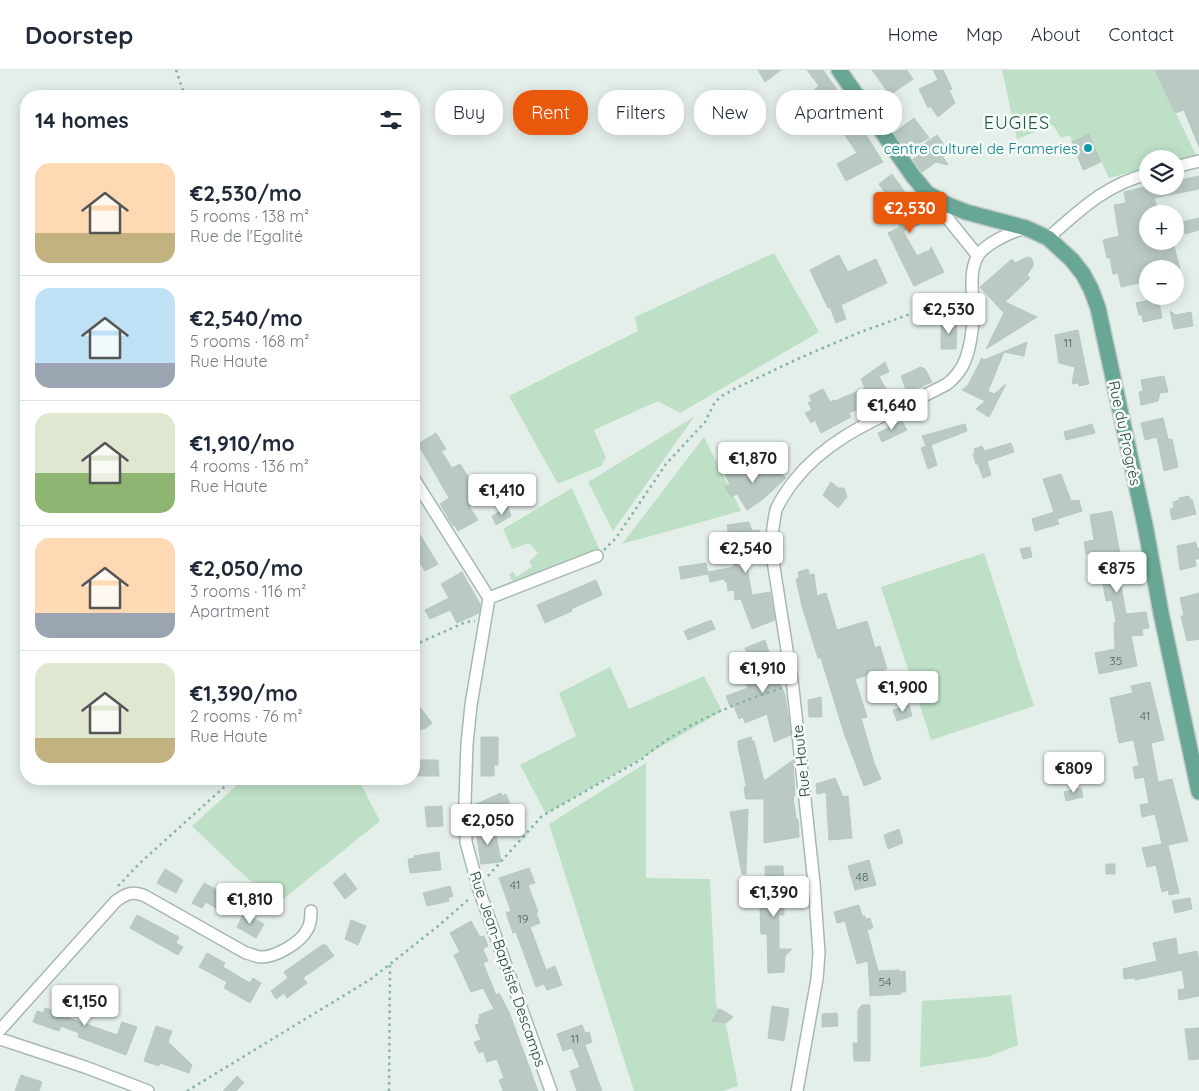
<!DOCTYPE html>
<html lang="en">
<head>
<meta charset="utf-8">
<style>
	:root { --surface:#fff; --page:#f6f6f7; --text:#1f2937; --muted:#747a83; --line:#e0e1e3; --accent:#ea580c }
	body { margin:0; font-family:Quicksand,sans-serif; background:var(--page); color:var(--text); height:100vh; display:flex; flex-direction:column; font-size:19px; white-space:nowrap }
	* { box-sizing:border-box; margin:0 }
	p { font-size:16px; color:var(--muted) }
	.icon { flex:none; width:28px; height:28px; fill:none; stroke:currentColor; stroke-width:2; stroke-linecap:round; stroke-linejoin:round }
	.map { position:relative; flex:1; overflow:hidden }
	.drawer { position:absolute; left:20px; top:20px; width:400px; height:695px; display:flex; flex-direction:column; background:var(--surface); border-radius:20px; box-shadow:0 2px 12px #0003 }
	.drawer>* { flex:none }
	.banner { position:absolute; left:435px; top:20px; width:475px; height:45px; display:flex; gap:10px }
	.controls { position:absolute; left:1139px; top:80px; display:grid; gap:10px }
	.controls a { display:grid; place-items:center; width:45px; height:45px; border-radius:50%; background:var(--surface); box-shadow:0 2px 12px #0003; font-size:25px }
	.price { position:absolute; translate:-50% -42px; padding:0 11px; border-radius:5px; background:#fff; color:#222; font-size:16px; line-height:32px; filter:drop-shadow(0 1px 2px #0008) }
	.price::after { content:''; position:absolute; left:50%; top:30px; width:15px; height:11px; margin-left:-8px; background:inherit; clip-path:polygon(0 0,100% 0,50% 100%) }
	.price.current { background:var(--accent); color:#fff }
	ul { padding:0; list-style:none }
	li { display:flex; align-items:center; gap:15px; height:125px; padding:0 15px }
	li+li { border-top:1px solid var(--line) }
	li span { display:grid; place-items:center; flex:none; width:140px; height:100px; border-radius:15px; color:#555 }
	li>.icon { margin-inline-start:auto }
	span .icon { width:60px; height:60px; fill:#fffc; stroke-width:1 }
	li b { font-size:21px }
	h2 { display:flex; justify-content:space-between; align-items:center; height:60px; padding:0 15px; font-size:21px }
	.tag { padding:0 18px; border-radius:20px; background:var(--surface); box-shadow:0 2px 12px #0003; font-size:18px; line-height:45px }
	.tag.current { background:var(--accent); color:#fff }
	header { display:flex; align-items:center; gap:30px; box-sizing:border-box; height:70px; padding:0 25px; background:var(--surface); border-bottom:1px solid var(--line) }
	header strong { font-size:24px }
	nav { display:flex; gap:28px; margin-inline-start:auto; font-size:18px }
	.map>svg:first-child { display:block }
</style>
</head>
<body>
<header>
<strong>Doorstep</strong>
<nav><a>Home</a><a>Map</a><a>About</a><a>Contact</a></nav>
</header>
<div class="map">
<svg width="1199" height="1021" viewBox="0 0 1199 1021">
	<rect width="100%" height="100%" fill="#e5efea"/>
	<!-- green -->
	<path fill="#bde0c7" d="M1002 0H1155L1196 85 1175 91V89H1148L1147 98 1109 108 1089 65 1072 72 1070 65 1061 68 1053 55 1017 69Z
		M774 183 819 262 680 343 658 331 594 360 606 388 601 396 558 414 509 326 638 261 635 247Z
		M694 347 613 461 588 412Z
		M704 367 741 441 622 474Z
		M572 418 601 483 516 517 509 505 513 501 516 507 532 497 529 492 538 483 529 473 512 479 503 459Z
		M984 483 1034 636 931 670 881 517Z
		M610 597 629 639 704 606 722 641 546 744 520 695 576 666 559 623Z
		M646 693V808L710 809 716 935 725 950 738 1016 723 1021H634L549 754Z
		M244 709H358L380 751 277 834 236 798 192 756Z
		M1011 925 1018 975 987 987 920 997 922 931Z"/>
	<!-- building -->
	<path fill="#bacac3" stroke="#b7c9c1" d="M758 0H781L765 12Z
		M807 0H823L868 64 866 65 883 92 846 111 837 94 857 83 814 20 819 16Z
		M872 0H907L913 9 890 25Z
		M933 0H943L952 19 949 20 955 33 938 47 930 36 928 38 919 19 938 10Z
		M1155 0H1199V77L1184 40 1175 43Z
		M914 48 929 68 906 80 894 63Z
		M1089 64 1101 92 1083 100 1072 72Z
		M937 65 945 76 942 78 946 84 943 87 948 95 936 92 922 102 913 89 927 80 924 74Z
		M892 104 914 135 920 133 931 150 903 161 917 186 927 181 928 183 931 177 944 202 914 216 888 163 900 157 890 130 879 114Z
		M1199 106V119L1154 128 1159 144H1148V171H1163V174L1173 172 1180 199H1148V211L1121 217 1118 203 1113 204 1110 188H1107L1103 170 1119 166 1114 135 1126 133 1124 122 1149 116H1175V111Z
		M1199 148V160L1185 164 1182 152Z
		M839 185 848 202 876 189 887 213 841 235 846 249 836 253 830 237 828 238 810 200Z
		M1027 187 1031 188 1033 192V196L1027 205 1030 208 1005 232 1037 247 986 279 1004 243 980 217 1012 189 1015 193Z
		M1155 229 1159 232 1162 248 1143 252 1142 245H1139L1136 233Z
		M1170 241 1176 245 1191 242 1193 256 1174 259Z
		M944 250H957L956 279H941V255H944Z
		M1078 260 1089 314 1079 316 1078 313 1072 314 1075 297 1059 293 1055 265Z
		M1027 272 1024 286 1004 282 988 321 994 324 1006 314 989 347 976 339 985 331 962 320 968 315 982 288 984 290Z
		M885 292 889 302 879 306 889 325 849 343 851 347 821 363 815 350 811 353 805 343 812 340 808 333 812 331 809 326 823 319 830 332 834 330 835 331 865 318 861 309Z
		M921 297 925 299 932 312 907 323 901 306Z
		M1164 306 1168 322 1160 323 1158 331 1141 335 1139 322 1143 321 1141 310Z
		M1163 348 1168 369H1172L1178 397 1164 401 1157 367 1145 370 1141 353Z
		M902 351 907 360 882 372 878 363Z
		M965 354 967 361 931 375 937 395 928 399 921 378 926 376 922 366Z
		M1092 354 1095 363 1066 370 1064 362Z
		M436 363 446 379 441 381 452 398 460 394 474 416 469 420 476 432 469 436 478 450 458 461 455 456H453L440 434 449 428 418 374Z
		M1011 373 1014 382 987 391 991 405 983 408 978 394H976L973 384 975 383 974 379 982 376 984 381Z
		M747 394 749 398 754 395 760 403 770 394 786 408 762 430 747 440 737 424 731 427 725 417 730 414 725 405Z
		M1061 404 1071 431 1079 430 1082 441 1057 449 1059 454 1035 461 1032 449 1054 442 1043 409Z
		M831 412 838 418H844L847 427 838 438 823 425Z
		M1189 426 1190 430 1192 429 1196 444 1172 450 1170 439 1174 438 1173 432 1179 430V428Z
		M508 437 511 446 496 455 492 446Z
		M1112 441 1121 489 1139 486 1143 506 1120 510 1126 544 1146 542 1149 558 1142 559 1143 565 1131 566 1137 596 1099 604 1095 583 1115 579 1114 553 1116 552 1112 530 1106 531 1103 514 1111 513 1107 494H1105L1104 489 1098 490 1097 482 1086 484 1084 472 1094 470 1090 445Z
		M749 452 752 461 759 460 765 488 746 492 752 525 770 522 775 550 752 559 741 529 735 530 734 520 728 521 727 512H725L724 509 710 512 708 502 734 497 727 455Z
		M414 455 438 494 425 501 414 483Z
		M1196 472 1197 478H1199V489H1195L1196 496 1180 500 1177 476Z
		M1030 477 1032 487 1023 489 1020 479Z
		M706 493 708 504 681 509 679 497Z
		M808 499 809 505 814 504 817 526 826 523 837 560 867 551 875 578 880 576 887 599 855 609 867 647 861 648 874 693 881 709 864 716 844 663 821 588H818L802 536 796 509 799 508 798 502Z
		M462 502 480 534 479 543 457 553 450 540 430 549 425 540 449 528 441 514Z
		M596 510 602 525 571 539 572 541 545 553 537 535Z
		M1199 523V569L1187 571 1181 546H1184L1180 528Z
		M711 550 715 559 688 570 684 561Z
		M765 570 777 607 785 625 791 665 774 672 767 644 745 653 743 647 739 649 733 634 730 636 726 626 748 618 744 607 755 603 745 578Z
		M1150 612 1164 670 1151 673 1158 712 1172 709 1188 771 1168 775 1179 823 1169 825 1168 820 1162 822 1156 795 1147 797 1142 778 1162 774 1155 744 1142 747 1140 735 1149 733 1144 707 1135 709 1133 697 1139 696 1134 672 1132 670 1119 673 1110 628 1133 623 1131 616Z
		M821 627 822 647H809L808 630Z
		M414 630 432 653 426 658 414 661Z
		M909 635 912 646 897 651 893 640Z
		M481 667H498V695H494V706H481Z
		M751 667 752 671H754L764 711 793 690 795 726H793L796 749H798L799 767 764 773V729H746L744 719 746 715 738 676V671Z
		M414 690H438L439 706H414Z
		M835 708 843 727 848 726 852 768 829 770 826 722 817 724 816 714Z
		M1081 718 1083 727 1066 731 1064 722Z
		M501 723 502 726 506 724 511 737 481 750 474 735Z
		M442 736 443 756 427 757 425 737Z
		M748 739 746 804H742L730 742Z
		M495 759 501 792 481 794 476 760Z
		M899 759 903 773 888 779 884 765Z
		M439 782 441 800 410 803 408 789 415 788 414 786Z
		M869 790 876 815 855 820 848 796Z
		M1106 794H1115V804H1106Z
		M765 796H783L784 845H779V879H792L785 886 784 902 768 903 767 864H761L760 838H766Z
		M529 798 535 813 528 815 538 842 536 843 540 853 530 857 546 900 555 896 562 915 547 920 544 914 536 917 516 862 513 863 506 843 511 841 499 808Z
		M165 799 183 810 176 823 157 813Z
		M345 803 357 819 345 829 333 813Z
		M204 813 224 824 216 838 206 832 202 838 192 833Z
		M450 816 453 826 448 828 449 831 427 836 423 823Z
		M1190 828 1192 839 1175 843 1172 831Z
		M859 835 862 846H865L866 849 870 848 873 858 867 860 878 901 899 900 900 902 905 901 906 922H901V924L870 926 868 891 857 894 845 851 837 853 834 842Z
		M244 843 264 854 256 868 237 857Z
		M137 845 179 867 176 873 183 877 178 885 130 858Z
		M351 850 366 856 358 875 345 869Z
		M471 851 480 867 484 866 488 876 483 879 488 891 483 893 496 925 499 923 509 942 538 1021H503L499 1010 504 1008 497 989 487 992 483 981 479 983 474 972 481 970 475 955 479 954 478 949 480 948 479 945 494 939 483 918 471 922 454 885 460 882 450 863Z
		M1176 868 1178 885 1197 881 1199 891V926L1179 930 1178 920 1185 919 1182 900 1135 910V908L1124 909 1123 899 1157 891 1153 873Z
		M322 875H326L334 886 303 908 307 913 287 928 284 923 276 929 271 921 288 908 284 902Z
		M207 883 225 893 223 897 250 913 253 908 261 913 250 933 224 918 227 912 199 897Z
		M61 923 76 928 69 948 117 965 122 952 137 957 126 985 78 967 79 963 61 956 59 961 33 952 37 941 43 943 45 938 55 941Z
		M862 935H870V991H854L853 973H858V940Z
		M772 936 789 939 784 971 768 968Z
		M719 939 724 941 733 947 726 953 712 951Z
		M837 943 838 956 822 957V944Z
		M582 955 585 963 589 962 592 972 585 975 602 1021H577L570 1001 580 997 572 978 563 981 557 964Z
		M156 956 172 961 168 972 192 995 189 1003 160 993 159 996 144 991Z
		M1199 958V989L1189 990 1185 959Z
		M21 1005 42 1012 39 1021H15Z
		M237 1006 244 1013 236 1021H223Z"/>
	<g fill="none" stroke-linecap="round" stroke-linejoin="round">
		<!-- minor casing -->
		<g stroke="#a7b8b2" stroke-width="14">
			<path id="minor" d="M1175 97 1199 91
				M931 128 978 186
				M1048 168C1080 140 1105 115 1148 104
				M414 409 489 528 471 635 467 674 465 731 466 772 479 820 551 1021
				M489 528 597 486
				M0 960 116 831C127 823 133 821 145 826L246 883C251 884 257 887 261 887 276 887 300 873 307 860 311 854 311 847 311 841
				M0 969 85 997 148 1021
				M797 1021 817 909 819 883 814 813 793 618 771 478C772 465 773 453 776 440 780 430 787 420 794 411 833 361 894 343 947 314 951 311 955 307 958 303 971 287 974 253 973 233 972 218 970 201 977 187 984 174 1011 162 1025 158"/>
		</g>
		<!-- major casing -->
		<g stroke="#c1cac8" stroke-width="18">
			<path id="major" d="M839 0 913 106 927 123 948 135 966 142 1026 158 1048 168 1072 190 1083 204 1091 219 1098 238 1146 460 1161 543 1199 722"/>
		</g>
		<!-- path -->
		<path stroke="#84b4a5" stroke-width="2.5" stroke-dasharray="2.5 4" stroke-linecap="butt" d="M176 0 185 26
			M604 480 616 468 666 394 705 352 714 334 720 327 736 318 802 287 858 263 927 238 938 236 963 237
			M414 575 466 552 475 551
			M488 806 542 746 642 689C679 656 735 633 782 618
			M118 816 140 793 233 709
			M187 1021 371 909 437 857 470 828
			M389 1021 390 894"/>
		<!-- minor -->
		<use href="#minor" stroke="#fff" stroke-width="11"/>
		<!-- major -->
		<use href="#major" stroke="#68a696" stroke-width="15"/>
	</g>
	<!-- markers -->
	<circle fill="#0f9aa8" stroke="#f6fbf8" stroke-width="2" cx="1088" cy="78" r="5"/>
	<g text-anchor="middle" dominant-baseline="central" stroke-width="5" stroke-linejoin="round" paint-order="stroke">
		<!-- number labels -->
		<g font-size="12" fill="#49645c">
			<text x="1068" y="272">11</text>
			<text x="1116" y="590">35</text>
			<text x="1145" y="645">41</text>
			<text x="862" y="806">48</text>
			<text x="515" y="814">41</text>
			<text x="523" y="848">19</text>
			<text x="885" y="911">54</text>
			<text x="575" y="968">11</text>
		</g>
		<!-- culture labels -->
		<g font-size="15" fill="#0d838f" stroke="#f6fbf8" text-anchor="end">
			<text x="1078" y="78">centre culturel de Frameries</text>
		</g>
		<!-- street labels -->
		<g font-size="15" fill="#23423a" stroke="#f6fbf8">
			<text transform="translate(1125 363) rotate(78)">Rue du Progrès</text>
			<text transform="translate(801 691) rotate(-96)">Rue Haute</text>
			<text transform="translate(508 899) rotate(71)">Rue Jean-Baptiste Descamps</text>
		</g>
		<!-- quarter labels -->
		<g font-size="18" letter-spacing="1" fill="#1d5548" stroke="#f6fbf8">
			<text x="1017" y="52">EUGIES</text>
		</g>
	</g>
</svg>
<div class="controls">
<a><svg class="icon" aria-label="layers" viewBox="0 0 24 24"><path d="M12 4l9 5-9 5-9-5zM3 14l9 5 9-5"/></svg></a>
<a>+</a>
<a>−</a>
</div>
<b class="price current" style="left:910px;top:164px">€2,530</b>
<b class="price" style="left:949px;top:265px">€2,530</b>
<b class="price" style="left:892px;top:361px">€1,640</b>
<b class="price" style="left:753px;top:414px">€1,870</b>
<b class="price" style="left:502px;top:446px">€1,410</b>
<b class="price" style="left:746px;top:504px">€2,540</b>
<b class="price" style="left:1117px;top:524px">€875</b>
<b class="price" style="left:763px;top:624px">€1,910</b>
<b class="price" style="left:903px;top:643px">€1,900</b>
<b class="price" style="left:1074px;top:724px">€809</b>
<b class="price" style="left:488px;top:776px">€2,050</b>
<b class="price" style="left:774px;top:848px">€1,390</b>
<b class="price" style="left:250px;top:855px">€1,810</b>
<b class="price" style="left:85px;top:957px">€1,150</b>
<div class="banner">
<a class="tag">Buy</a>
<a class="tag current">Rent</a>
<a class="tag">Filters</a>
<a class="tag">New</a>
<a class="tag">Apartment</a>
</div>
<section class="drawer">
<h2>14 homes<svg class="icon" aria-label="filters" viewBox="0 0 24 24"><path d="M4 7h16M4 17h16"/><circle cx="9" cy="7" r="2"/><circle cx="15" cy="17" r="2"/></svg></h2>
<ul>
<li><span style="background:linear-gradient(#ffd9b3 70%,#c2b280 0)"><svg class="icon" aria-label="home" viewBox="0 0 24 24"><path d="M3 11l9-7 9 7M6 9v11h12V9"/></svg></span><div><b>€2,530/mo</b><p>5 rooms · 138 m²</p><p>Rue de l'Egalité</p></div></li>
<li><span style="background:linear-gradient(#bfe0f5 75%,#9aa5b1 0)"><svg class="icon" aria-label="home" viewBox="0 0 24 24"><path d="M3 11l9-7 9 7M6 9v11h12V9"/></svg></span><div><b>€2,540/mo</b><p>5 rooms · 168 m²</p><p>Rue Haute</p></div></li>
<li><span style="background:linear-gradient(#dfe7d0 60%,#8fb573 0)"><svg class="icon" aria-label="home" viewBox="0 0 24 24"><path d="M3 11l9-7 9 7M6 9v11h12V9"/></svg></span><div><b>€1,910/mo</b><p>4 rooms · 136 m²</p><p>Rue Haute</p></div></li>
<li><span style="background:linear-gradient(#ffd9b3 75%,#9aa5b1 0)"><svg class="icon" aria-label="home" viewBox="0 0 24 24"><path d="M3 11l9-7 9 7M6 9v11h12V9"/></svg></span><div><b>€2,050/mo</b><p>3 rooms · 116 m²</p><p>Apartment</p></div></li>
<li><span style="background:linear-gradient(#dfe7d0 75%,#c2b280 0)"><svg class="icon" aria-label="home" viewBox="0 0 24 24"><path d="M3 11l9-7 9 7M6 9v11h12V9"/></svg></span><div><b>€1,390/mo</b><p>2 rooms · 76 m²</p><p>Rue Haute</p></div></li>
</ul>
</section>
</div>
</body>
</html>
